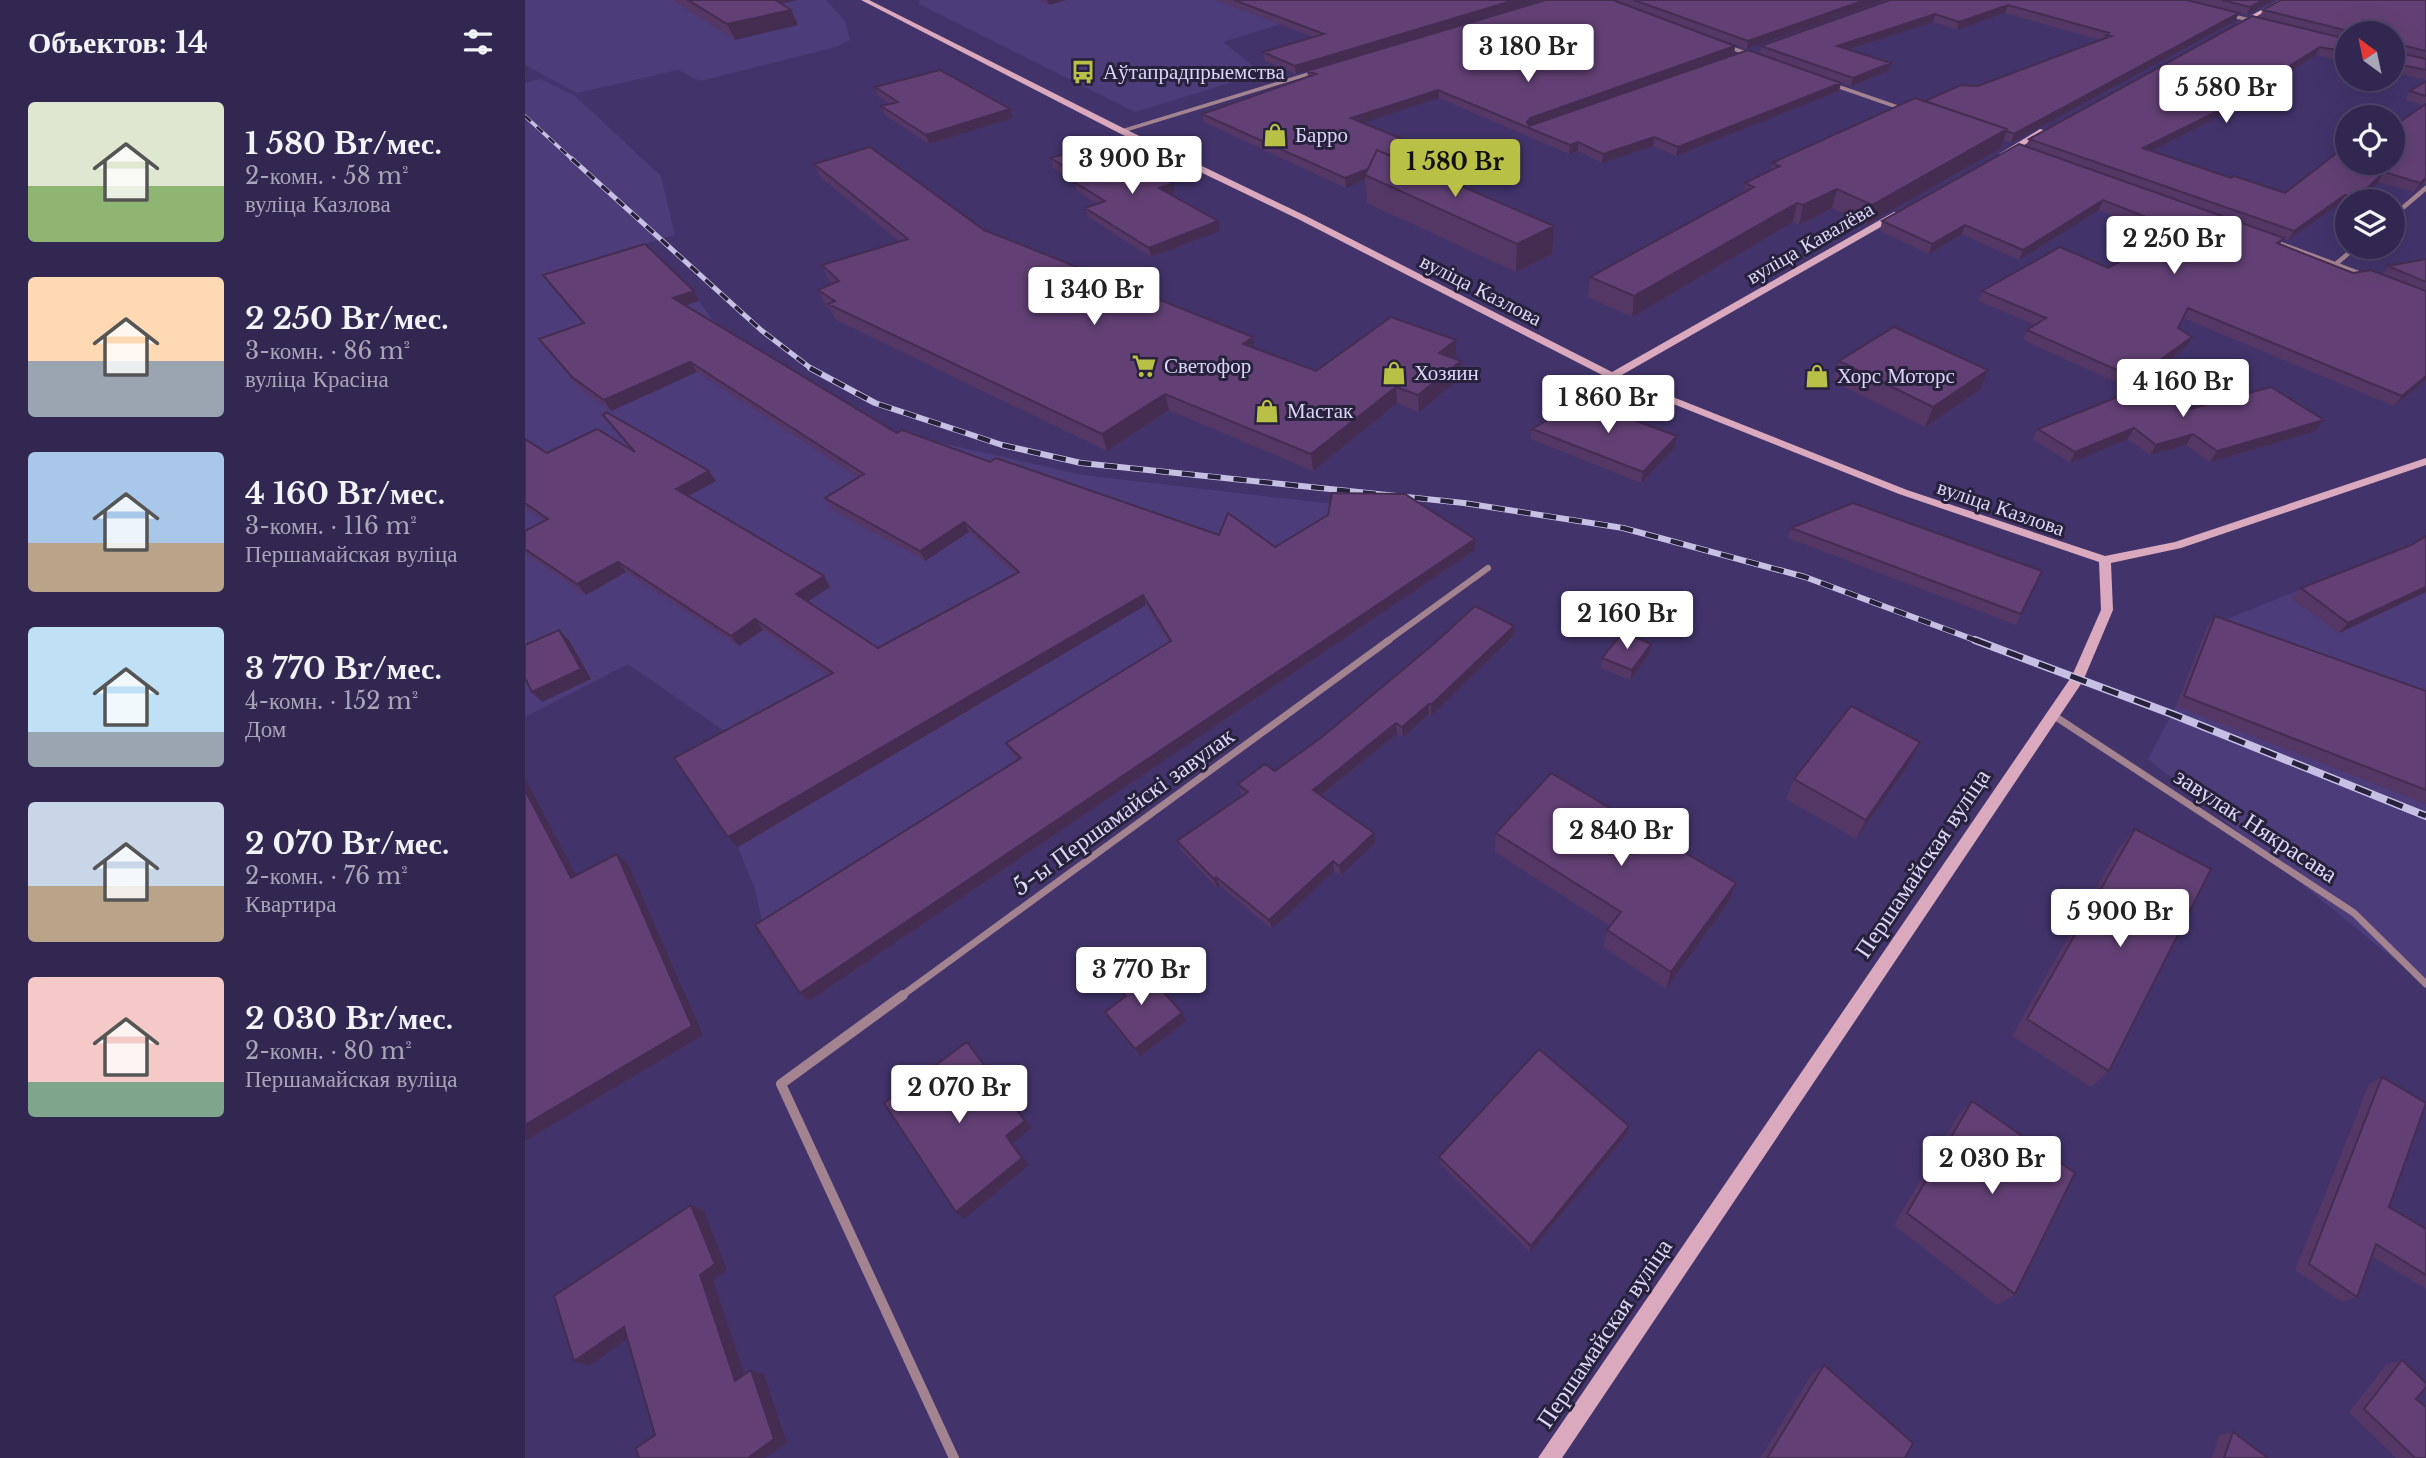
<!DOCTYPE html>
<html lang="ru">
<head>
<meta charset="utf-8">
<style>
	:root { --surface:#322750; --page:#3d335a; --text:#f1f3f6; --muted:#a8a5b7; --line:#4d4467; --accent:#b9c046 }
	body { margin:0; font-family:"Libre Baskerville",serif; background:var(--page); color:var(--text); height:100vh; display:flex; flex-direction:column; font-size:26px; white-space:nowrap }
	* { box-sizing:border-box; margin:0 }
	p { font-size:23px; color:var(--muted) }
	.icon { flex:none; width:38px; height:38px; fill:none; stroke:currentColor; stroke-width:2; stroke-linecap:round; stroke-linejoin:round }
	.map { position:relative; flex:1; overflow:hidden }
	.drawer { display:flex; flex-direction:column; background:var(--surface); width:525px }
	.drawer>* { flex:none }
	.needle { width:46px; rotate:327deg }
	.tools { position:absolute; left:1810px; top:21px; display:grid; gap:14px }
	.tools a { display:grid; place-items:center; width:70px; height:70px; border-radius:50%; background:var(--surface); box-shadow:0 7px 28px #0002,0 0 0 2px var(--line); font-size:35px }
	.price { position:absolute; translate:-50% -60px; padding:0 16px; border-radius:7px; background:#fff; color:#222; font-size:23px; line-height:46px; filter:drop-shadow(0 2px 4px #0008) }
	.price::after { content:''; position:absolute; left:50%; top:42px; width:21px; height:16px; margin-left:-10px; background:inherit; clip-path:polygon(0 0,100% 0,50% 100%) }
	.price.current { background:var(--accent); color:#111 }
	ul { padding:0; list-style:none }
	li { display:flex; align-items:center; gap:21px; height:175px; padding:0 28px }
	li span { display:grid; place-items:center; flex:none; width:196px; height:140px; border-radius:7px; color:#555 }
	li>.icon { margin-inline-start:auto }
	span .icon { width:84px; height:84px; fill:#fffc; stroke-width:1 }
	li b { font-size:30px }
	h2 { display:flex; justify-content:space-between; align-items:center; height:84px; padding:0 28px; font-size:30px }
	main { display:flex; flex:1; min-height:0 }
	.map>svg:first-child { display:block }
</style>
</head>
<body>
<main>
<section class="drawer">
<h2>Объектов: 14<svg class="icon" aria-label="filters" viewBox="0 0 24 24"><path d="M4 7h16M4 17h16"/><circle cx="9" cy="7" r="2"/><circle cx="15" cy="17" r="2"/></svg></h2>
<ul>
<li><span style="background:linear-gradient(#dfe7d0 60%,#8fb573 0)"><svg class="icon" aria-label="home" viewBox="0 0 24 24"><path d="M3 11l9-7 9 7M6 9v11h12V9"/></svg></span><div><b>1 580 Br/мес.</b><p>2-комн. · 58 m²</p><p>вуліца Казлова</p></div></li>
<li><span style="background:linear-gradient(#ffd9b3 60%,#9aa5b1 0)"><svg class="icon" aria-label="home" viewBox="0 0 24 24"><path d="M3 11l9-7 9 7M6 9v11h12V9"/></svg></span><div><b>2 250 Br/мес.</b><p>3-комн. · 86 m²</p><p>вуліца Красіна</p></div></li>
<li><span style="background:linear-gradient(#a9c7e8 65%,#b9a48a 0)"><svg class="icon" aria-label="home" viewBox="0 0 24 24"><path d="M3 11l9-7 9 7M6 9v11h12V9"/></svg></span><div><b>4 160 Br/мес.</b><p>3-комн. · 116 m²</p><p>Першамайская вуліца</p></div></li>
<li><span style="background:linear-gradient(#bfe0f5 75%,#9aa5b1 0)"><svg class="icon" aria-label="home" viewBox="0 0 24 24"><path d="M3 11l9-7 9 7M6 9v11h12V9"/></svg></span><div><b>3 770 Br/мес.</b><p>4-комн. · 152 m²</p><p>Дом</p></div></li>
<li><span style="background:linear-gradient(#c9d6e8 60%,#b9a48a 0)"><svg class="icon" aria-label="home" viewBox="0 0 24 24"><path d="M3 11l9-7 9 7M6 9v11h12V9"/></svg></span><div><b>2 070 Br/мес.</b><p>2-комн. · 76 m²</p><p>Квартира</p></div></li>
<li><span style="background:linear-gradient(#f6c9c9 75%,#7fa58c 0)"><svg class="icon" aria-label="home" viewBox="0 0 24 24"><path d="M3 11l9-7 9 7M6 9v11h12V9"/></svg></span><div><b>2 030 Br/мес.</b><p>2-комн. · 80 m²</p><p>Першамайская вуліца</p></div></li>
</ul>
</section>
<div class="map">
<svg width="1901" height="1458" viewBox="0 0 1901 1458">
	<rect width="100%" height="100%" fill="#42346b"/>
	<!-- built -->
	<path fill="#4c3c7a" d="M0 0H301L320 21 325 40 311 47 175 81 153 70 52 93 0 65Z
		M395 0H832L698 42 737 73 610 112 394 4Z
		M15 79 50 96 136 176 150 235 119 244 174 301 197 334 354 429 558 475 808 504 905 521 950 550 284 1001 240 934 230 889 213 847 158 768 211 739 103 664 0 717V83Z
		M1901 539V985L1623 759 1651 706 1682 627Z"/>
	<g fill="none" stroke-linecap="round" stroke-linejoin="round">
		<!-- street-far4 -->
		<path stroke="#a38390" stroke-width="3.5" d="M1703 15 1729 21
			M1201 46 1226 55
			M1306 84 1378 109
			M597 131 790 72"/>
		<!-- street-far3 -->
		<path stroke="#a38390" stroke-width="4.5" d="M1867 217 1901 188
			M1748 241 1842 276
			M1812 263 1831 247"/>
		<!-- street-far2 -->
		<path stroke="#a38390" stroke-width="6" d="M861 642 963 568"/>
		<!-- street-far1 -->
		<path stroke="#a38390" stroke-width="7" d="M1528 715 1829 913 1901 984
			M375 997 864 640"/>
		<!-- street -->
		<path stroke="#a38390" stroke-width="10" d="M378 995 256 1084 429 1458"/>
		<!-- secondary -->
		<path fill="#daa9bd" fill-rule="evenodd" d="M336 0H344L600 129 781 216 1087 372 1369 212H1375V216L1095 376 1382 490 1580 556 1650 542 1901 458V465L1656 548 1586 563 1588 610 1558 681 1037 1458H1013L1547 676 1576 610 1574 562 1374 494 1083 378 775 220 594 133Z
			M1754 0H1761L1716 25 1711 24Z
			M1515 129 1522 131 1481 156 1474 154Z"/>
		<!-- rail-far3 casing -->
		<g stroke="#c7c0e5" stroke-width="3.5">
			<path id="rail-far3" d="M0 116 49 161"/>
		</g>
		<!-- rail-far2 casing -->
		<g stroke="#c7c0e5" stroke-width="5">
			<path id="rail-far2" d="M47 159 236 330 288 370"/>
		</g>
		<!-- rail-far1 casing -->
		<g stroke="#c7c0e5" stroke-width="6">
			<path id="rail-far1" d="M285 368 350 403 477 445 556 463 939 503 1098 528 1280 577 1455 642"/>
		</g>
		<!-- rail casing -->
		<g stroke="#c7c0e5" stroke-width="8">
			<path id="rail" d="M1450 640 1647 714 1901 816"/>
		</g>
		<!-- rail-far3 -->
		<use href="#rail-far3" stroke="#27213b" stroke-width="2.5" stroke-dasharray="8" stroke-linecap="butt"/>
		<!-- rail-far2 -->
		<use href="#rail-far2" stroke="#27213b" stroke-width="3.5" stroke-dasharray="10" stroke-linecap="butt"/>
		<!-- rail-far1 -->
		<use href="#rail-far1" stroke="#27213b" stroke-width="4.5" stroke-dasharray="13" stroke-linecap="butt"/>
		<!-- rail -->
		<use href="#rail" stroke="#27213b" stroke-width="5" stroke-dasharray="17" stroke-linecap="butt"/>
	</g>
	<!-- wall -->
	<path fill="#543765" d="M147 0H272L256 4 266 10 273 25 210 40Z
		M513 0H541L524 5Z
		M690 0H1016L771 74 740 61 738 52 788 37Z
		M1021 0H1360L1222 49 1136 18 1210 46 1209 54 1101 92 1316 83 1314 91 1151 156 1128 146 1077 163 1053 151 1044 154 914 98 838 123 897 147V156L881 163 1029 226 1027 254 991 272 842 203 840 179 821 188 679 122 677 114 783 77 782 71Z
		M1365 0H1748L1722 15 1710 12 1714 13 1710 21 1486 143 1479 140 1476 148 1341 225 1307 208 1274 225 1268 222 1107 317 1063 297 1065 277 1219 193 1220 183 1246 171 1247 163 1400 101 1453 86 1575 40 1480 13 1432 30 1408 22 1324 50 1366 63 1363 71 1326 86 1235 54 1236 46Z
		M1901 0V80L1867 72V33H1822V62L1791 55 1686 121 1626 151 1706 178 1760 193 1822 163 1899 105 1880 100 1885 91 1901 81V184H1898L1889 192 1853 182 1833 201H1822V206L1814 204 1763 240 1759 239 1755 244 1828 273 1857 274 1863 266 1901 259V380L1869 406 1658 318 1653 328 1661 347 1604 388 1498 340 1502 330 1510 325 1454 301 1457 291 1583 268 1641 236 1574 210 1494 260 1437 234 1404 254 1355 231 1357 221 1501 147 1504 139 1734 18 1738 10Z
		M350 87 488 118 404 144 360 115 356 106 365 104 353 96Z
		M526 158 648 184 650 193 645 194 693 221 695 231 626 257 563 217 560 208 572 204 552 191 549 182 551 181 528 168Z
		M289 164 728 337 730 348 791 371 931 356 928 358 936 361V377L894 412 872 403 788 471 644 410 582 451 311 320 305 309 301 306 293 290 308 284 304 280 297 265 374 241 296 178Z
		M18 275 169 291 174 301 161 305 372 433 694 535 750 547 950 550 284 1001 493 760 487 753 481 743 644 643 621 605 213 847 303 675 238 630 214 646 101 572 61 595 0 553V531L20 521 0 508V439L22 453 108 451 78 415 184 471 191 481 163 496 299 576 305 587 282 602 353 648 490 574 444 532 400 561 306 509 300 498 334 478 172 372 86 411 54 388 14 339 58 324 25 285Z
		M1314 361 1455 390 1400 427 1308 381Z
		M1665 409 1791 431 1685 462 1661 445 1625 455 1603 439 1545 463 1508 439 1513 429Z
		M1007 429 1150 447 1116 483 1006 439Z
		M1266 528 1496 614 1491 625 1263 538Z
		M1901 536V592L1814 633 1767 599 1776 588 1886 545Z
		M1690 616 1901 691V804L1651 706 1682 627Z
		M989 626 988 636 906 716 904 714 878 737 872 734 796 796 849 833 850 843 816 875 809 871 747 929 695 886 692 888 656 850 652 841 718 795 716 794 713 784 750 771Z
		M1124 654 1105 680 1076 668 1077 658Z
		M1395 742 1385 762 1331 839 1261 799 1269 779Z
		M1610 829 1584 1071 1566 1087 1487 1036 1594 848Z
		M971 833 1204 901 1141 989 1078 947 1082 930 1085 926 970 852Z
		M589 983 657 1013 661 1021 615 1057 585 1020 580 1012 599 997Z
		M1857 1077 1864 1207 1901 1229V1289L1846 1256 1832 1297 1817 1302 1770 1270 1844 1084Z
		M1447 1101 1490 1294 1472 1305 1369 1225 1433 1116Z
		M1104 1126 1102 1134 1005 1252 915 1164 914 1157Z
		M1877 1360 1891 1399 1901 1458H1871L1824 1412 1861 1365Z
		M1299 1365 1380 1458H1235L1287 1374Z
		M1708 1432 1743 1458H1687L1694 1435Z"/>
	<!-- shaded-wall -->
	<path fill="#452d52" d="M239 0H272L242 7Z
		M522 0H541L524 5Z
		M990 0H1016L771 74 770 66Z
		M1340 0H1360L1222 49 1223 41Z
		M1738 0H1748L1722 15 1725 7Z
		M1483 5 1480 13 1432 30 1434 22Z
		M266 10 273 25 210 40 202 24Z
		M1714 13 1710 21 1486 143 1489 134Z
		M1410 14 1408 22 1310 54 1312 46Z
		M1210 46 1209 54 1005 127 1002 122 1005 118Z
		M1795 47 1791 55 1686 121 1614 157 1618 148Z
		M1366 63 1363 71 1326 86 1328 78Z
		M1316 83 1314 91 1151 156 1153 147Z
		M913 90 914 98 827 127 826 118Z
		M485 109 488 118 404 144 401 135Z
		M1482 129 1476 148 1341 225 1347 205Z
		M1129 137 1128 146 1077 163 1078 154Z
		M1053 142V151L1044 154 1045 145Z
		M897 147V156L845 178 840 175V179L821 188 820 178Z
		M1859 172 1853 182 1833 201H1830Z
		M1901 178V180L1898 184 1889 192 1895 183Z
		M648 184 650 193 637 198 634 188Z
		M1312 189 1307 208 1274 225 1278 205Z
		M1820 195 1814 204 1763 240 1769 231Z
		M1578 200 1574 210 1494 260 1498 250Z
		M1272 203 1268 222 1107 317 1109 296Z
		M693 221 695 231 626 257 624 248Z
		M1440 225 1437 234 1404 254 1407 244Z
		M1029 226 1027 254 991 272 992 244Z
		M169 291 174 301 154 308 148 298Z
		M728 337 731 354 718 344Z
		M1667 337 1661 347 1604 388 1610 378Z
		M931 340V356L915 369 914 353Z
		M936 361V377L894 412 893 395Z
		M165 362 172 372 86 411 79 400Z
		M1463 370 1455 390 1400 427 1408 407Z
		M1901 376V380L1869 406 1877 396Z
		M871 387 872 403 788 471 786 454Z
		M640 394 644 410 582 451 577 434Z
		M1799 420 1791 431 1685 462 1692 451Z
		M1609 428 1603 439 1545 463 1550 452Z
		M1668 434 1661 445 1625 455 1631 445Z
		M1152 436 1150 447 1116 483 1118 472Z
		M184 471 191 481 158 499 151 489Z
		M439 522 444 532 400 561 395 551Z
		M950 539V550L284 1001 275 993Z
		M93 562 101 572 61 595 52 584Z
		M299 576 305 587 277 605 271 594Z
		M1901 587V592L1814 633 1823 623Z
		M618 595 621 605 213 847 203 837Z
		M230 619 238 630 214 646 206 636Z
		M989 626 988 636 906 716V705Z
		M34 630 44 640 66 679 17 702 7 692Z
		M1126 644 1124 654 1105 680 1107 670Z
		M904 704V714L878 737 877 727Z
		M871 723 872 734 790 800 788 790Z
		M1395 742 1385 762 1331 839 1341 820Z
		M0 778 57 887 46 878 0 790Z
		M849 833 850 843 816 875 814 866Z
		M92 854 103 864 178 1035 0 1141V1125Z
		M808 861 809 871 747 929 744 920Z
		M691 877 695 886 692 888 689 879Z
		M1211 883 1204 901 1141 989 1146 972Z
		M657 1013 661 1021 615 1057 610 1049Z
		M442 1042 507 1128 488 1143 504 1165 439 1219 431 1212 481 1136Z
		M1104 1126 1102 1134 1005 1252 1006 1246Z
		M166 1205 179 1211 202 1270 188 1280 223 1385 210 1381 175 1275Z
		M99 1327 113 1332 64 1366 49 1361Z
		M226 1370 239 1374 262 1443 240 1458H223Z"/>
	<!-- building -->
	<path fill="#624075" stroke="#452d52" stroke-width="2" d="M163 0H250L266 10 202 24Z
		M709 0H990L770 66 738 52 799 34Z
		M1021 0H1088L1210 46 1005 118 1002 122 1004 126 1223 50 1316 83 1153 147 1129 137 1078 154 1053 142 1045 145 913 90 826 118 897 147 870 158 852 150 843 169 820 178 677 114 791 74 782 71Z
		M1109 0H1340L1223 41Z
		M1365 0H1662L1714 13 1489 134 1482 131V129L1400 101 1436 85 1453 86 1586 36 1581 35 1584 33 1483 5 1434 22 1410 14 1312 46 1366 63 1328 78 1236 46Z
		M1697 0H1738L1725 7Z
		M1756 0H1901V51L1873 44 1867 47 1871 52 1901 59V70L1867 63V33H1828V32L1738 10Z
		M1727 16 1822 39V52L1795 47 1691 112 1618 148 1706 178 1709 176 1760 193 1822 145V163H1867V127L1901 104V178L1895 183 1859 172 1832 198 1820 195 1769 231 1504 139Z
		M415 70 485 109 401 135 356 106 373 102 350 87Z
		M1901 81V96L1885 91Z
		M1390 98 1482 129 1347 205 1312 189 1278 205 1272 203 1109 296 1065 277 1229 187 1220 183 1255 166 1247 163Z
		M575 143 648 184 634 188 693 221 624 248 560 208 580 201 549 182 560 179 526 158Z
		M1494 144 1759 238 1752 243 1828 273 1846 270 1901 291V376L1877 396 1663 308 1653 328 1667 337 1610 378 1502 330 1521 318 1457 291 1535 247 1583 268 1654 230 1578 200 1498 250 1440 225 1407 244 1357 221Z
		M345 147 459 230 728 337 718 344 791 371 866 317 931 340 914 353 936 361 893 395 871 387 786 454 640 394 577 434 303 304 310 301 293 290 314 281 297 265 383 239 289 164Z
		M852 150 1029 226 992 244 840 175Z
		M120 244 169 291 148 298 372 433 377 430 465 462 471 458 694 535 703 513 750 547 803 515 807 493 880 494 950 539 275 993 230 925 496 758 481 743 646 641 618 595 203 837 149 758 308 673 230 619 206 636 93 562 52 584 0 549V531L23 519 0 503V439L22 453 72 429 110 452 78 415 81 412 184 471 151 489 299 576 271 594 353 648 494 572 439 522 395 551 300 498 339 474 165 362 79 400 47 377 14 339 59 323 18 275Z
		M1901 259V282L1863 266Z
		M1369 327 1463 370 1408 407 1314 361Z
		M1627 383 1665 409 1746 387 1799 420 1692 451 1668 434 1631 445 1609 428 1550 452 1513 429Z
		M1057 401 1152 436 1118 472 1007 429Z
		M1328 503 1517 571 1496 614 1266 528Z
		M1901 536V587L1823 623 1776 588 1886 545Z
		M950 606 989 626 906 705 904 704 877 727 871 723 788 790 849 833 814 866 808 861 744 920 691 877 689 879 652 841 723 792 713 784 740 764 750 771 797 737 911 642Z
		M1690 616 1901 691V790L1659 696Z
		M34 630 56 669 7 692 0 678V645Z
		M1098 632 1126 644 1107 670 1077 658Z
		M1326 706 1395 742 1341 820 1269 779Z
		M1026 773 1211 883 1146 972 1082 930 1096 912 971 833Z
		M0 790 46 878 92 854 167 1026 0 1125Z
		M1610 829 1686 869 1584 1071 1502 1019Z
		M614 964 657 1013 610 1049 580 1012 601 996 589 983Z
		M442 1042 500 1121 481 1136 497 1158 431 1212 359 1103Z
		M1014 1049 1104 1126 1006 1246 914 1157Z
		M1857 1077 1901 1103 1864 1207 1901 1229V1275L1851 1244 1832 1297 1784 1264Z
		M1447 1101 1550 1173 1490 1294 1382 1213Z
		M166 1205 190 1264 175 1275 210 1381 226 1370 249 1439 223 1458H114L111 1448 130 1435 99 1327 49 1361 29 1296Z
		M1877 1360 1901 1383V1387L1891 1399 1901 1407V1458H1890L1839 1409Z
		M1299 1365 1388 1443 1380 1458H1242Z
		M1708 1432 1743 1458H1699Z"/>
	<!-- icons -->
	<defs>
		<g id="bus-bare" transform="scale(1.89)"><path d="M-5-6H5V4H4V6H2V4H-2V6H-4V4H-5ZM-3.5-4V0h7V-4ZM-3.5 1.2v1.5H-2V1.2ZM2 1.2v1.5H3.5V1.2Z" fill="#b9c046" stroke="#27213b" stroke-width="2.5" paint-order="stroke"/></g>
		<g id="shop-bare" transform="scale(1.89)"><path d="M-5-2.5h2.3a2.7 3.5 0 0 1 5.4 0H5L5.5 6h-11ZM-1.5-2.5h3a1.5 2.3 0 0 0-3 0Z" fill="#b9c046" stroke="#27213b" stroke-width="2.5" paint-order="stroke"/></g>
		<g id="supermarket-bare" transform="scale(1.89)"><path d="M-6-5.5h2.5l.6 2H6L4.5 2H-2.5L-4.4-4H-6ZM-1.5 3.2a1.3 1.3 0 1 0 .1 0ZM3 3.2a1.3 1.3 0 1 0 .1 0Z" fill="#b9c046" stroke="#27213b" stroke-width="2.5" paint-order="stroke"/></g>
	</defs>
	<g fill-rule="evenodd">
		<use href="#bus-bare" x="558" y="72"/>
		<use href="#shop-bare" x="750" y="135"/>
		<use href="#supermarket-bare" x="619" y="366"/>
		<use href="#shop-bare" x="869" y="373"/>
		<use href="#shop-bare" x="1292" y="376"/>
		<use href="#shop-bare" x="742" y="411"/>
	</g>
	<g text-anchor="middle" dominant-baseline="central" stroke-width="6" stroke-linejoin="round" paint-order="stroke">
		<!-- far-poi labels -->
		<g font-size="21" fill="#dcd6f8" stroke="#27213b" text-anchor="start">
			<text x="578" y="72">Аўтапрадпрыемства</text>
			<text x="770" y="135">Барро</text>
			<text x="639" y="366">Светофор</text>
			<text x="889" y="373">Хозяин</text>
			<text x="1312" y="376">Хорс Моторс</text>
			<text x="762" y="411">Мастак</text>
		</g>
		<!-- far-street labels -->
		<g font-size="21" fill="#dcd6f8" stroke="#27213b">
			<text transform="translate(1285 243) rotate(-30)">вуліца Кавалёва</text>
			<text transform="translate(956 290) rotate(27)">вуліца Казлова</text>
			<text transform="translate(1476 508) rotate(19)">вуліца Казлова</text>
		</g>
		<!-- street labels -->
		<g font-size="24" fill="#dcd6f8" stroke="#27213b">
			<text transform="translate(598 811) rotate(-36)">5-ы Першамайскі завулак</text>
			<text transform="translate(1731 825) rotate(33)">завулак Някрасава</text>
			<text transform="translate(1397 863) rotate(-56)">Першамайская вуліца</text>
			<text transform="translate(1079 1333) rotate(-56)">Першамайская вуліца</text>
		</g>
	</g>
</svg>
<div class="tools">
<a><svg class="needle" viewBox="-14 -14 28 28"><path d="M0-13l5 13h-10z" fill="#e53935"/><path d="M0 13l5-13h-10z" fill="#a8a5b7"/></svg></a>
<a><svg class="icon" aria-label="locate" viewBox="0 0 24 24"><circle cx="12" cy="12" r="6"/><path d="M12 2v4M12 18v4M2 12h4M18 12h4"/></svg></a>
<a><svg class="icon" aria-label="layers" viewBox="0 0 24 24"><path d="M12 4l9 5-9 5-9-5zM3 14l9 5 9-5"/></svg></a>
</div>
<b class="price" style="left:1003px;top:84px">3 180 Br</b>
<b class="price" style="left:1701px;top:125px">5 580 Br</b>
<b class="price" style="left:607px;top:196px">3 900 Br</b>
<b class="price current" style="left:930px;top:199px">1 580 Br</b>
<b class="price" style="left:1649px;top:276px">2 250 Br</b>
<b class="price" style="left:569px;top:327px">1 340 Br</b>
<b class="price" style="left:1658px;top:419px">4 160 Br</b>
<b class="price" style="left:1083px;top:435px">1 860 Br</b>
<b class="price" style="left:1102px;top:651px">2 160 Br</b>
<b class="price" style="left:1096px;top:868px">2 840 Br</b>
<b class="price" style="left:1595px;top:949px">5 900 Br</b>
<b class="price" style="left:616px;top:1007px">3 770 Br</b>
<b class="price" style="left:434px;top:1125px">2 070 Br</b>
<b class="price" style="left:1467px;top:1196px">2 030 Br</b>
</div>
</main>
</body>
</html>
